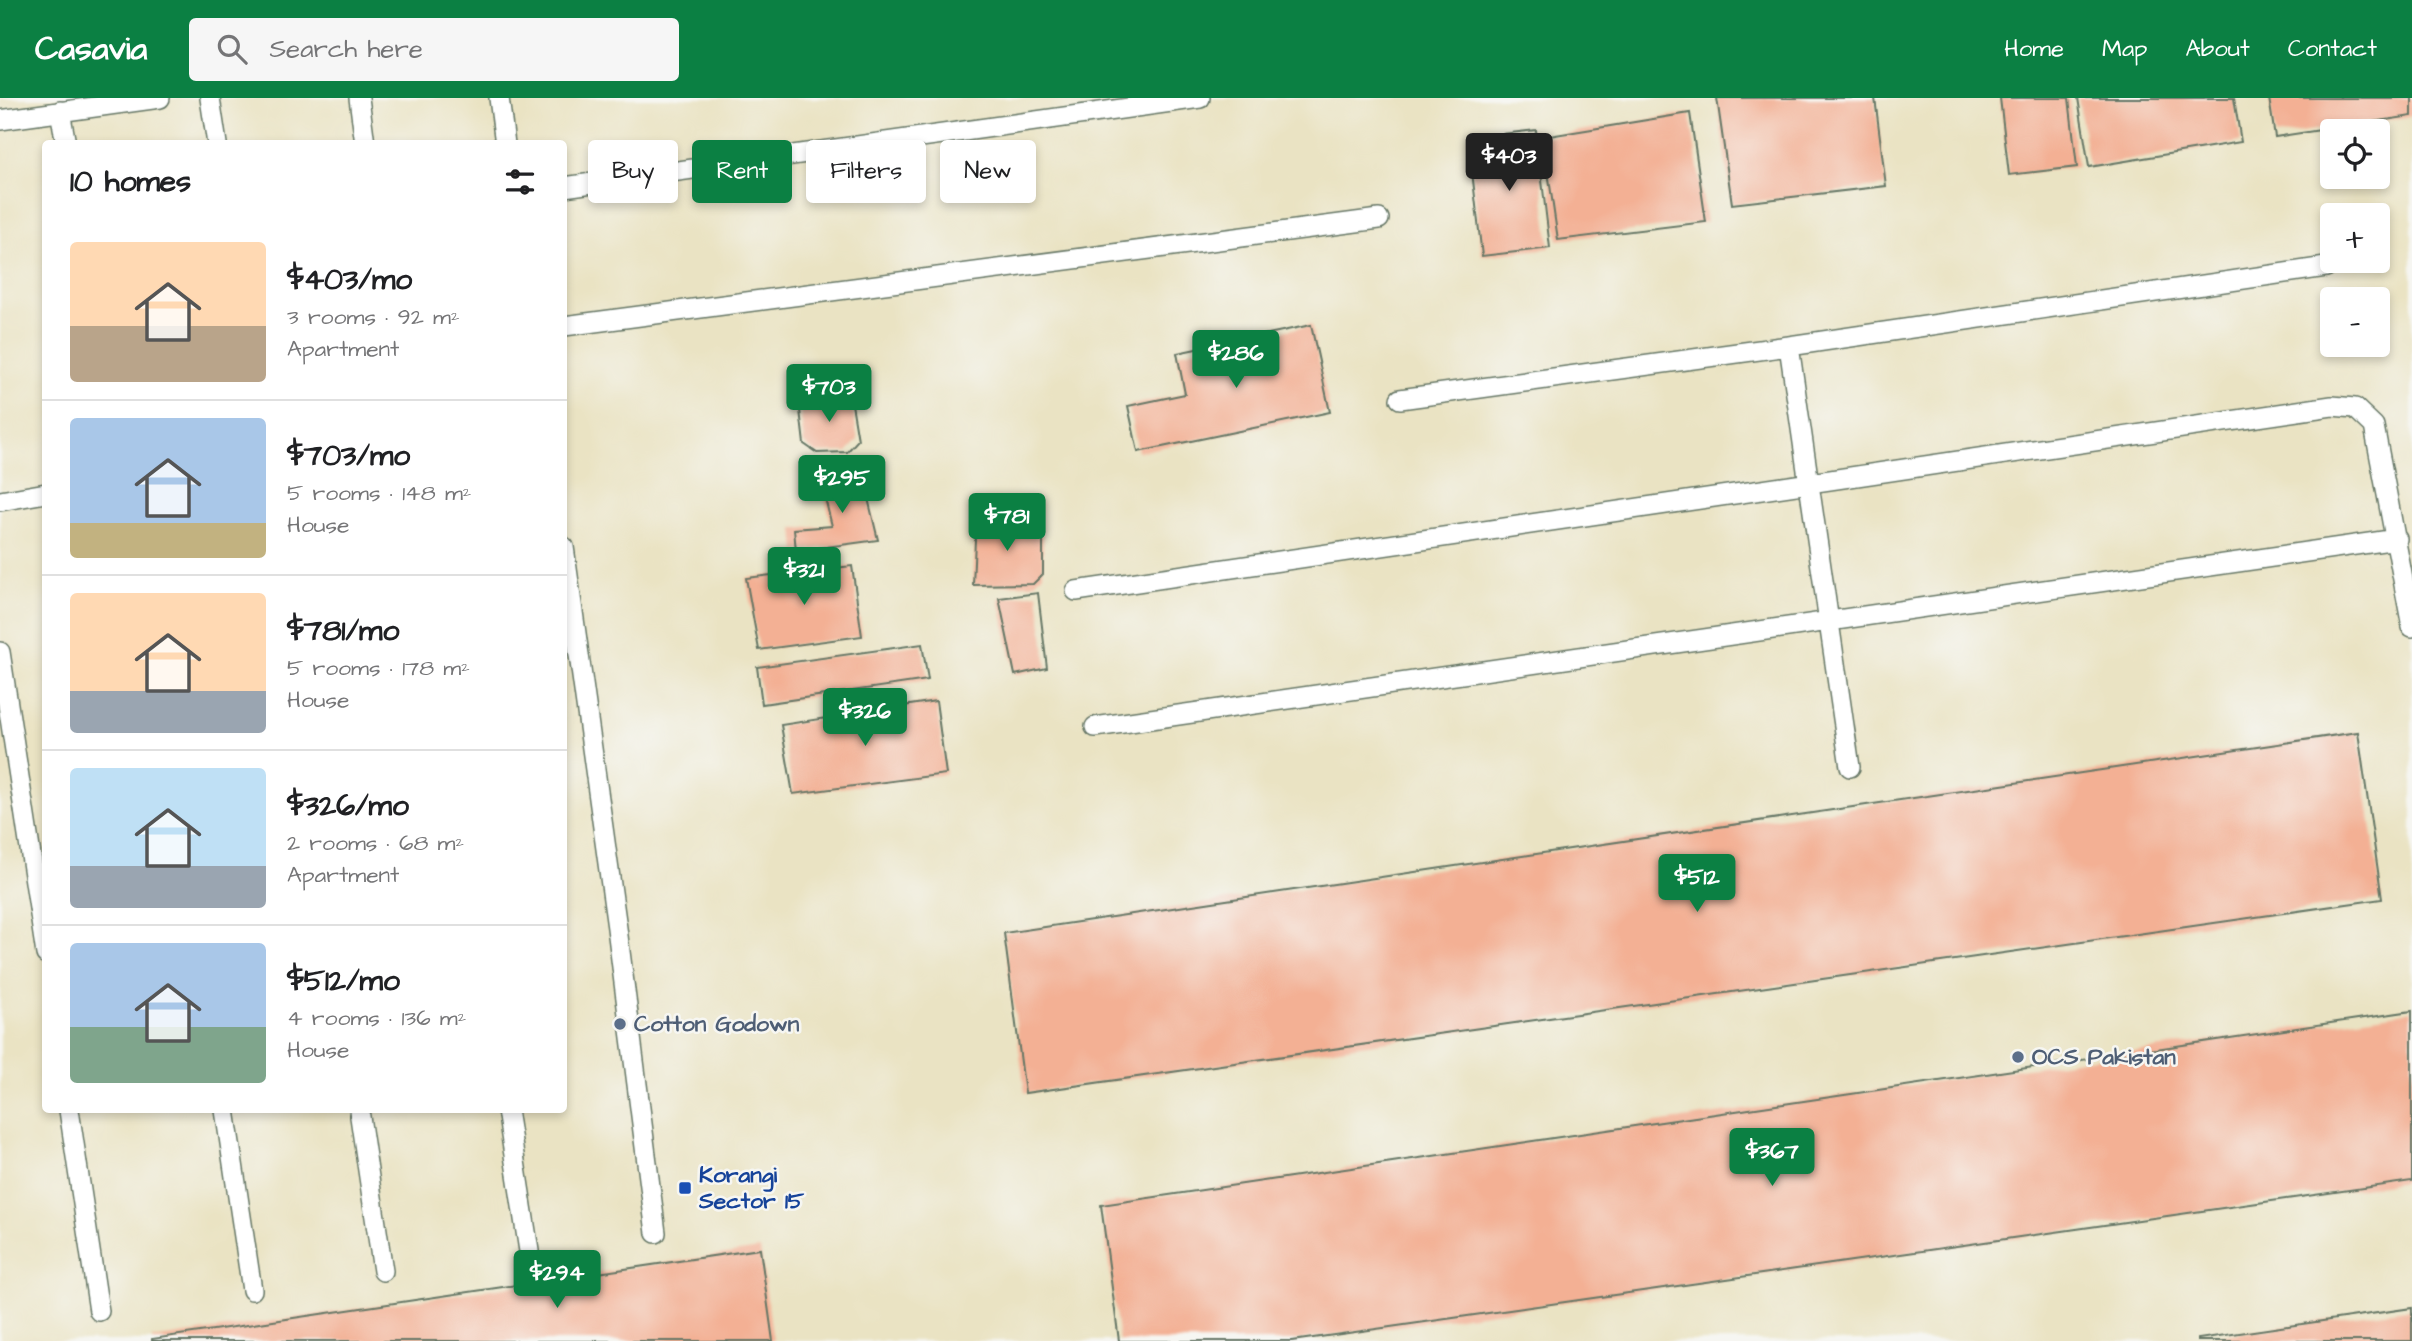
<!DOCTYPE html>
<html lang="en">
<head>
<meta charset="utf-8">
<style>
	:root { --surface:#fff; --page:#f6f6f6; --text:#202124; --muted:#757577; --line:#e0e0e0; --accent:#0b8043 }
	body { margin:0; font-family:"Architects Daughter",sans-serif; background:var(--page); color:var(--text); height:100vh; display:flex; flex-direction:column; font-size:26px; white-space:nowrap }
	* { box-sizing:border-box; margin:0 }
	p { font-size:23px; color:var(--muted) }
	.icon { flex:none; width:38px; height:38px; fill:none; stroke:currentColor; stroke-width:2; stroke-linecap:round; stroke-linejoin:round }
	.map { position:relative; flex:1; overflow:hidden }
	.drawer { position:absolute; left:42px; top:42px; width:525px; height:973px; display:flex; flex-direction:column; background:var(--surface); border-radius:7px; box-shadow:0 4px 10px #0003 }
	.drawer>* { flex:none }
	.top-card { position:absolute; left:588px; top:42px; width:665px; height:63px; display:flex; gap:14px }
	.tools { position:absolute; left:2320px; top:21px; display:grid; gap:14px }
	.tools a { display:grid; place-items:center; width:70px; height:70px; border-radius:7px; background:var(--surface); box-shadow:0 4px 10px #0003; font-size:35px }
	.price { position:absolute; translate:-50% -60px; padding:0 16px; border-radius:7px; background:var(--accent); color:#fff; font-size:23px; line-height:46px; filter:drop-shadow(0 2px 4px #0008) }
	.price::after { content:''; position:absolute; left:50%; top:42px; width:21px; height:16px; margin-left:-10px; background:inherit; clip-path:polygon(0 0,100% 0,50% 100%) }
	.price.selected { background:#222; color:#fff }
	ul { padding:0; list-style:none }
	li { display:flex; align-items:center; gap:21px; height:175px; padding:0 28px }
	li+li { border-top:2px solid var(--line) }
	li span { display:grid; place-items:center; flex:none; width:196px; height:140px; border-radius:7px; color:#555 }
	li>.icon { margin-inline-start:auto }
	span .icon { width:84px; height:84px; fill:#fffc; stroke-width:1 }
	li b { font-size:30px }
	h2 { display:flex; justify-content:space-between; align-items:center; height:84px; padding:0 28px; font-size:30px }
	.chip { padding:0 24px; border-radius:7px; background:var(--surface); box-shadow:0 4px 10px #0003; font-size:24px; line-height:63px }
	.chip.selected { background:var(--accent); color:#fff }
	header { display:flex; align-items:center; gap:42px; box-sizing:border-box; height:98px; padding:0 35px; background:var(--accent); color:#fff }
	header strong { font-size:33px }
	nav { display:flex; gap:38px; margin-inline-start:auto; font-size:24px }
	.search { width:490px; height:63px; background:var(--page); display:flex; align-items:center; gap:18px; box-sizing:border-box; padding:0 24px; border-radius:7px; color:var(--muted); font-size:26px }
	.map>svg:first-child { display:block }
</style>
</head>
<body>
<header>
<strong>Casavia</strong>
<div class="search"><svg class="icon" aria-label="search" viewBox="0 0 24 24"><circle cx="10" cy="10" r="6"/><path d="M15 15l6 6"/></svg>Search here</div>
<nav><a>Home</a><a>Map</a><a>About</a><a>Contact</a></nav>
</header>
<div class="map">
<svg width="2412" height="1243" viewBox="0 0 2412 1243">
	<rect width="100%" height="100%" fill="#f6f6f2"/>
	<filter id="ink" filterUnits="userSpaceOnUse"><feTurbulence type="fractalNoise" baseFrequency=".0143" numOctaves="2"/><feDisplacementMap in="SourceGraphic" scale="14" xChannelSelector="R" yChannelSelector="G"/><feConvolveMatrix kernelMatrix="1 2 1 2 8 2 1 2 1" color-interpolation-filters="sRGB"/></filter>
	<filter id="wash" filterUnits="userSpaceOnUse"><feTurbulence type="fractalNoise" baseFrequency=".00686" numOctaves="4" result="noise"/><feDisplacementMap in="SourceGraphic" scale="28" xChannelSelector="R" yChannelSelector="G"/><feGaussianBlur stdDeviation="1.57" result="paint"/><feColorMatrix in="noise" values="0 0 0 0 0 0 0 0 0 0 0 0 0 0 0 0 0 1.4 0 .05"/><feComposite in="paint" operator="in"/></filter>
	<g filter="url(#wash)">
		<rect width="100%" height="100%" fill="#eae3c3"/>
		<g id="blocks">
			<!-- building -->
			<path fill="#f3b094" d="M1717 0H1875L1886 88 1732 106Z
				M2000 0H2069L2077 69 2009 77Z
				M2078 0H2234L2241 44 2089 69Z
				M2269 0H2412V18L2275 39Z
				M1690 15 1706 124 1558 142 1543 39Z
				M1536 32 1550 150 1482 158 1468 40Z
				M1311 227 1330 314 1138 354 1128 308 1185 296 1177 255Z
				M841 297 852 306 858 342 847 354 817 355 804 346 800 312 808 299Z
				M861 371 878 442 796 453 794 431 832 428 820 380Z
				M976 419 1011 421 1010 428 1033 426 1043 438V476L1033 486 973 487Z
				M852 468 862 538 759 552 746 480Z
				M1038 495 1047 570 1015 577 999 500Z
				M922 546 928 582 762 606 757 569Z
				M936 603 946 676 793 696 781 627Z
				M2358 634 2382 801 1025 995 1004 835Z
				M2412 913V1083L1292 1243H1119L1101 1107Z
				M760 1151 773 1243H152V1241Z
				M2412 1210V1243H2198V1241Z"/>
		</g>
	</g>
	<g filter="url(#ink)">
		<use href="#blocks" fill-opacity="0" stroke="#676" stroke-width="2"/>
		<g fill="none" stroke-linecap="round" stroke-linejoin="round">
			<!-- lane casing -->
			<g stroke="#676" stroke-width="22">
				<path id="lane" d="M210 0 217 46
					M359 0 365 46
					M499 0 505 46
					M60 13 66 46
					M0 22 160 0
					M564 89 1200 0
					M564 228 1379 121
					M1789 248 1850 669
					M1400 301 1789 248 2326 169
					M0 403 46 395
					M564 449 617 830 656 1135
					M1076 493 2332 308 2355 310 2374 328 2412 529
					M0 554 46 856
					M1095 629 2397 441
					M69 1012 99 1213
					M225 1012 252 1192
					M359 1012 383 1173
					M507 1012 529 1153"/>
			</g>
			<!-- lane -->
			<use href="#lane" stroke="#fff" stroke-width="19"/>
		</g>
	</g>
	<!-- markers -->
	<g fill="#5c6f8a" stroke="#f6f6f2" stroke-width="2.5">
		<circle cx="620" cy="926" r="7"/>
		<circle cx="2018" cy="959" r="7"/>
	</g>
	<rect fill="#1a4fb4" stroke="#f6f6f2" stroke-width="2.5" x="678" y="1083" width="14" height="14" rx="3.5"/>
	<g text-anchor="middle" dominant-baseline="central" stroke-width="5" stroke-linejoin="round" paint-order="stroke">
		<!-- service labels -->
		<g font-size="23" font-weight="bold" fill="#4e5e75" stroke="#f6f6f2" text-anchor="start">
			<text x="634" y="926">Cotton Godown</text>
			<text x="2032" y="959">OCS Pakistan</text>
		</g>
		<!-- transit labels -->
		<g font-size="23" font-weight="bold" fill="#164399" stroke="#f6f6f2" text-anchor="start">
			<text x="699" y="1077">Korangi<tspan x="699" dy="26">Sector 15</tspan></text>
		</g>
	</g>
</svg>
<div class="tools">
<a><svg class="icon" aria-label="locate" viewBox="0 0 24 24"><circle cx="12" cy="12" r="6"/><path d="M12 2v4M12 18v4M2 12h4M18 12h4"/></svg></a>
<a>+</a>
<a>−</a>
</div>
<b class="price selected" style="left:1509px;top:95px">$403</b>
<b class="price" style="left:1236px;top:292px">$286</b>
<b class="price" style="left:829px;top:326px">$703</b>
<b class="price" style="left:842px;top:417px">$295</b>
<b class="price" style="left:1007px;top:455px">$781</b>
<b class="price" style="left:804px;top:509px">$321</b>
<b class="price" style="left:865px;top:650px">$326</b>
<b class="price" style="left:1697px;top:816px">$512</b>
<b class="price" style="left:1772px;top:1090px">$367</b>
<b class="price" style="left:557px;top:1212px">$294</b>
<div class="top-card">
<a class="chip">Buy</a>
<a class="chip selected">Rent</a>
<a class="chip">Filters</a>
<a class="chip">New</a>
</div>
<section class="drawer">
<h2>10 homes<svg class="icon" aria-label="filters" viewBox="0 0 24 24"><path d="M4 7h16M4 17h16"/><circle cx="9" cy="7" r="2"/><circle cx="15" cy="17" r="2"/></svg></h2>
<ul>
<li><span style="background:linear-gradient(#ffd9b3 60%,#b9a48a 0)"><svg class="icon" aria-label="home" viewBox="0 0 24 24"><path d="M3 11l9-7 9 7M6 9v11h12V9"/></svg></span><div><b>$403/mo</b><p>3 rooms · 92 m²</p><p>Apartment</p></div></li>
<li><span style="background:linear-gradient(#a9c7e8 75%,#c2b280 0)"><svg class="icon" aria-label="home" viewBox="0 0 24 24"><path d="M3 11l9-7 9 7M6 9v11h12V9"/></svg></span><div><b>$703/mo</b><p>5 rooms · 148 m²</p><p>House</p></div></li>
<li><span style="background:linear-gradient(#ffd9b3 70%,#9aa5b1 0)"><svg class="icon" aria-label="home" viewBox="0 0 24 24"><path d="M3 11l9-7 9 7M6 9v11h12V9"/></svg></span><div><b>$781/mo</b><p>5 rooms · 178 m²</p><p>House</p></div></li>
<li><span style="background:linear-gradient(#bfe0f5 70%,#9aa5b1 0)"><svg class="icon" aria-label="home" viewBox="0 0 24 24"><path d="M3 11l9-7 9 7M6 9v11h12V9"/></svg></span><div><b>$326/mo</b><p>2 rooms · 68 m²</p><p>Apartment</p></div></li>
<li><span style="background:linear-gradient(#a9c7e8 60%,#7fa58c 0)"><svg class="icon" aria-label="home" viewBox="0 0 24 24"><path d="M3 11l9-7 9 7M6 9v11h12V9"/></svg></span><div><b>$512/mo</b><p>4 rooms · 136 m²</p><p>House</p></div></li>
</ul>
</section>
</div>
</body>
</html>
